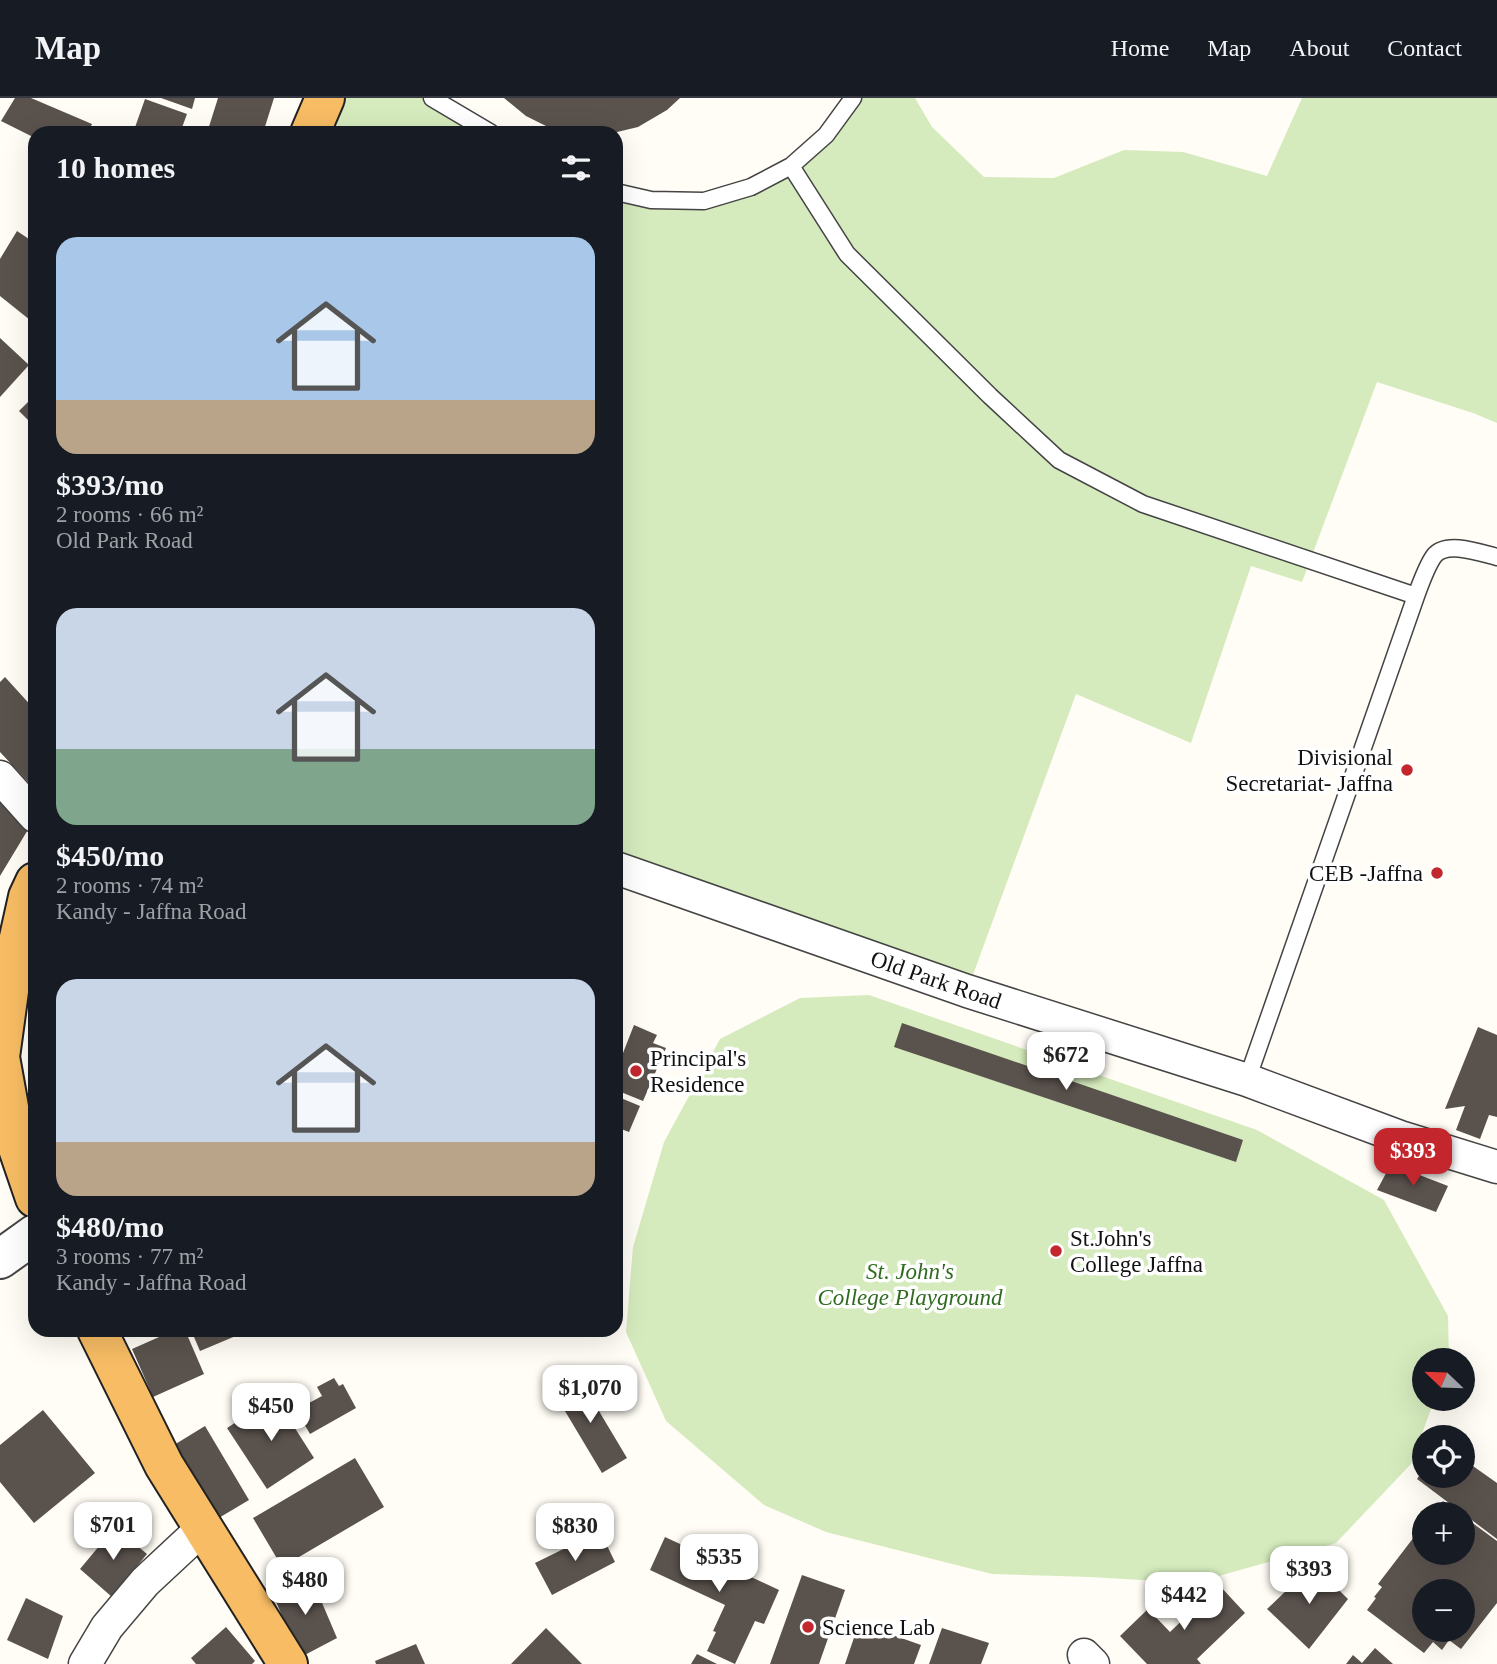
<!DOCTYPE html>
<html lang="en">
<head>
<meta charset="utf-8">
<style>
	:root { --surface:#171b24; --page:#242831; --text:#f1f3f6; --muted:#9ea1a6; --line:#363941; --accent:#c4262e }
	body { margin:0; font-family:"Times New Roman",serif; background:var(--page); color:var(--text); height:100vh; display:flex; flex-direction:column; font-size:26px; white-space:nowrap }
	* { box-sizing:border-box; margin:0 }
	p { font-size:23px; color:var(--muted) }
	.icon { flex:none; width:38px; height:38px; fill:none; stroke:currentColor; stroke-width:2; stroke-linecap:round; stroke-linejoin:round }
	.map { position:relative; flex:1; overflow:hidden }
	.side { position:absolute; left:28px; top:28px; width:595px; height:1211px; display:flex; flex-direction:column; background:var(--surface); border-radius:21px; box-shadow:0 7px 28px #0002 }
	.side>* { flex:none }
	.needle { width:46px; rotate:293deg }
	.controls { position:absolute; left:1412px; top:1250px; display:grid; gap:14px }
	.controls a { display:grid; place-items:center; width:63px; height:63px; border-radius:50%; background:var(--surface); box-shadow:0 7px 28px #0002; font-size:35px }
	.price { position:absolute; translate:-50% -60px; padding:0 16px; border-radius:14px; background:#fff; color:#222; font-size:23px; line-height:46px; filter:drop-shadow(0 2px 4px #0008) }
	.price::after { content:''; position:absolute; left:50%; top:42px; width:21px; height:16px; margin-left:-10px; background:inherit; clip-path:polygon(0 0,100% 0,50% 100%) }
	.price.current { background:var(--accent); color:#fff }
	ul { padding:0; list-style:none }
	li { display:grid; align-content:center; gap:14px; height:371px; padding:0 28px }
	li span { display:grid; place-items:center; height:217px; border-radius:21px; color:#555 }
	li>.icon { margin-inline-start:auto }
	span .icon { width:126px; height:126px; fill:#fffc; stroke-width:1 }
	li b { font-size:30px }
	h2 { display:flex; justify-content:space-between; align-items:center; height:84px; padding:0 28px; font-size:30px }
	header { display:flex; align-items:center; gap:42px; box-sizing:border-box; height:98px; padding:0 35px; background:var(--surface); border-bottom:2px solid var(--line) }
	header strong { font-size:33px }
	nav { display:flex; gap:38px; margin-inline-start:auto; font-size:24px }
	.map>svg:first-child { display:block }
</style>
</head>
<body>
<header>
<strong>Map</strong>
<nav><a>Home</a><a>Map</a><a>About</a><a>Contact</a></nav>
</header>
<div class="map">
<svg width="1497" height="1566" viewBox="0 0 1497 1566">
	<rect width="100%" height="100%" fill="#fffdf5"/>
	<!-- green -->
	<path fill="#d5ebbd" d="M328 0H432L491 35H312Z
		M853 0H915L932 29 984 79 1054 80 1124 52 1183 54 1267 78 1302 0H1497V325L1473 315 1377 284 1302 484 1251 468 1191 645 1076 596 967 893 616 770V94L704 103 791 68Z
		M869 897 1257 1032 1384 1102 1448 1218 1449 1262H1424V1300H1435L1411 1366 1336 1445 1194 1485 1090 1479 992 1476 826 1434 764 1407 666 1323 626 1234 633 1149 664 1044 720 941 800 900Z"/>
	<!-- building -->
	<path fill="#5a524d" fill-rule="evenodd" d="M15 0H31L92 26 88 35H35V40L1 23Z
		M161 0H195L192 11Z
		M218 0H274L263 35H207Z
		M504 0H680L667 12 638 29 613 35H573L550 30 526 18Z
		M145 1 187 16 180 35H133Z
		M17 133 35 145V226L0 198V161Z
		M0 240 29 267 0 299Z
		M35 297V329L19 313Z
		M5 579 35 612V681L30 686 0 654V584Z
		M0 698 32 725 0 778Z
		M902 925 1243 1042 1236 1064 894 949Z
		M634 927 657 937 653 945 666 950 643 1003 616 992V952L623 955Z
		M1478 929 1497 937V1019L1489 1017 1480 1041 1456 1032 1465 1008 1445 1011Z
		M616 998 640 1008 629 1034 616 1029Z
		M1391 1066 1448 1088 1436 1114 1377 1092Z
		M175 1232H185L204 1276 153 1299 132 1251Z
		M191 1232H250L200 1253Z
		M578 1278 627 1360 602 1375 553 1293Z
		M334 1280 339 1288 343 1286 356 1310 310 1336 296 1312 322 1298 317 1289Z
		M275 1299 314 1360 267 1391 227 1330Z
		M43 1312 95 1375 34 1425 0 1384V1347Z
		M205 1328 249 1402 212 1424 169 1350Z
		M355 1360 384 1409 282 1469 253 1420Z
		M1463 1361 1497 1385V1441L1417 1381 1424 1370V1377H1463Z
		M1443 1403 1460 1416H1433Z
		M1463 1418 1497 1443V1505L1461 1551 1449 1542 1442 1552 1433 1544 1424 1555 1367 1512 1376 1500 1374 1499 1382 1489 1378 1486 1424 1426V1454H1463ZM1424 1493H1463V1531H1424Z
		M115 1429 147 1456 112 1499 80 1471Z
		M600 1433 615 1464 552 1497 535 1465Z
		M665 1439 779 1492 764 1526 755 1523 735 1566 707 1553 716 1534 713 1533 725 1507 650 1472Z
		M1313 1467 1348 1501 1309 1551 1267 1511Z
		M802 1477 845 1492 819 1566H770Z
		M311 1479 337 1540 299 1560 273 1496Z
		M1219 1487 1245 1515 1197 1561 1201 1566H1147L1120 1538 1148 1511 1170 1534Z
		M26 1500 63 1518 48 1561 7 1542Z
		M859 1525 921 1547 914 1566H845Z
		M226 1529 255 1563 252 1566H196L191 1560Z
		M546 1530 582 1566H511Z
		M942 1530 989 1545 981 1566H929Z
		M416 1546 425 1566H376L375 1563Z
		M1375 1550 1393 1566H1346L1353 1557 1362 1565Z
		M697 1556 717 1566H691Z"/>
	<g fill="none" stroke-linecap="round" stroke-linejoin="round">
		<!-- service casing -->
		<g stroke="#444" stroke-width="19">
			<path id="service" d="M432 0 491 35
				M791 68 847 156 990 298 1059 362 1143 406 1416 498
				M616 94 651 102 704 103 751 89 791 68 826 37 853 0
				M1247 982 1416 498C1420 487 1428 466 1434 458 1446 442 1481 455 1497 459"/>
		</g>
		<!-- minor casing -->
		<g stroke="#444" stroke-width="35">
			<path id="minor" d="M0 679 35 718
				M616 770 967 893 1247 982 1400 1039 1497 1069
				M1084 1557 1093 1566
				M85 1566 107 1529 145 1484 203 1430"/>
		</g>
		<!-- tertiary casing -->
		<g stroke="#444" stroke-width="42">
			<path id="tertiary" d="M0 1161 35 1136"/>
		</g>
		<!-- trunk casing -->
		<g stroke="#222" stroke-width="42">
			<path id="trunk" d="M310 35 325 0
				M35 784 28 799 12 871 0 959 9 1009 12 1033 35 1100
				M97 1232 164 1367 288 1566"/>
		</g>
		<!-- service -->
		<use href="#service" stroke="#fff" stroke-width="16"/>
		<!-- minor -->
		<use href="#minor" stroke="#fff" stroke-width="32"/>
		<!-- tertiary -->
		<use href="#tertiary" stroke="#fff" stroke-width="38"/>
		<!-- trunk -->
		<use href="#trunk" stroke="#f7bc64" stroke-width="38"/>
	</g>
	<!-- markers -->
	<g fill="#c4262e" stroke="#fff" stroke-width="2.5">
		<circle cx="1407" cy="672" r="7"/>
		<circle cx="1437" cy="775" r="7"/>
		<circle cx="636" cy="973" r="7"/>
		<circle cx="1056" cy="1153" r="7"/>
		<circle cx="808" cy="1529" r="7"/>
	</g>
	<g text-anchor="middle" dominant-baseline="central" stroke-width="7" stroke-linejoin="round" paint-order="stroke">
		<!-- poi labels -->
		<g font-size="23" fill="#111" stroke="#fff" text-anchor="start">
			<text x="1393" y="659" text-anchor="end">Divisional<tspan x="1393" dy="26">Secretariat- Jaffna</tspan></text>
			<text x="1423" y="775" text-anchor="end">CEB -Jaffna</text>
			<text x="650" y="960">Principal's<tspan x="650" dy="26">Residence</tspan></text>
			<text x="1070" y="1140">St.John's<tspan x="1070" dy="26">College Jaffna</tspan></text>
			<text x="822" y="1529">Science Lab</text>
		</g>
		<!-- street labels -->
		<g font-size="23" fill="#111" stroke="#fff">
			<text transform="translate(936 882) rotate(19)">Old Park Road</text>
		</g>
		<!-- park labels -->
		<g font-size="23" font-style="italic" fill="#2f6b1f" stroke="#fff">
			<text x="910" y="1173">St. John's<tspan x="910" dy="26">College Playground</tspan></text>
		</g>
	</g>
</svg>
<div class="controls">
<a><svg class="needle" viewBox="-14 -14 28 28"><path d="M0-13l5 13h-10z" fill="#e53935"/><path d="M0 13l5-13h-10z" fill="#9ea1a6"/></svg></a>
<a><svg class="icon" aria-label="locate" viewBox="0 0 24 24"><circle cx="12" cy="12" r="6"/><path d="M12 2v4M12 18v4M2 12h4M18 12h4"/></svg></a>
<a>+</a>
<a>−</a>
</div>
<b class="price" style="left:1066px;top:994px">$672</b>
<b class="price current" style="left:1413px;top:1090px">$393</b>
<b class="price" style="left:590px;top:1327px">$1,070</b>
<b class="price" style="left:271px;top:1345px">$450</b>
<b class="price" style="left:113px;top:1464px">$701</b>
<b class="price" style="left:575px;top:1465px">$830</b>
<b class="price" style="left:719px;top:1496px">$535</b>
<b class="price" style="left:1309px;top:1508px">$393</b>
<b class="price" style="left:305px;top:1519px">$480</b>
<b class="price" style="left:1184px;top:1534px">$442</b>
<section class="side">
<h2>10 homes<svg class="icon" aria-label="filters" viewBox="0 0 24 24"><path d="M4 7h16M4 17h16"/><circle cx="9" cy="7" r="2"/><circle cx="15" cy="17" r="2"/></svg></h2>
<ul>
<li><span style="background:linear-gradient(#a9c7e8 75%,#b9a48a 0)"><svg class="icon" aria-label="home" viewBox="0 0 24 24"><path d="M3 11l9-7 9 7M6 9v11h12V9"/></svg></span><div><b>$393/mo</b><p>2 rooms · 66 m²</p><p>Old Park Road</p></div></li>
<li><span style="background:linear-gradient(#c9d6e8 65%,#7fa58c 0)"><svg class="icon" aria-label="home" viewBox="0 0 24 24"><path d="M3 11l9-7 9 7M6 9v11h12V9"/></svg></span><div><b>$450/mo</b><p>2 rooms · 74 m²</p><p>Kandy - Jaffna Road</p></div></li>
<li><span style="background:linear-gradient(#c9d6e8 75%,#b9a48a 0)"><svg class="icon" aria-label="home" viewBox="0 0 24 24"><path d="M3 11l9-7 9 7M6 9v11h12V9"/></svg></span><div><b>$480/mo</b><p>3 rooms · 77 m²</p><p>Kandy - Jaffna Road</p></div></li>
</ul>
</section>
</div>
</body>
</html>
